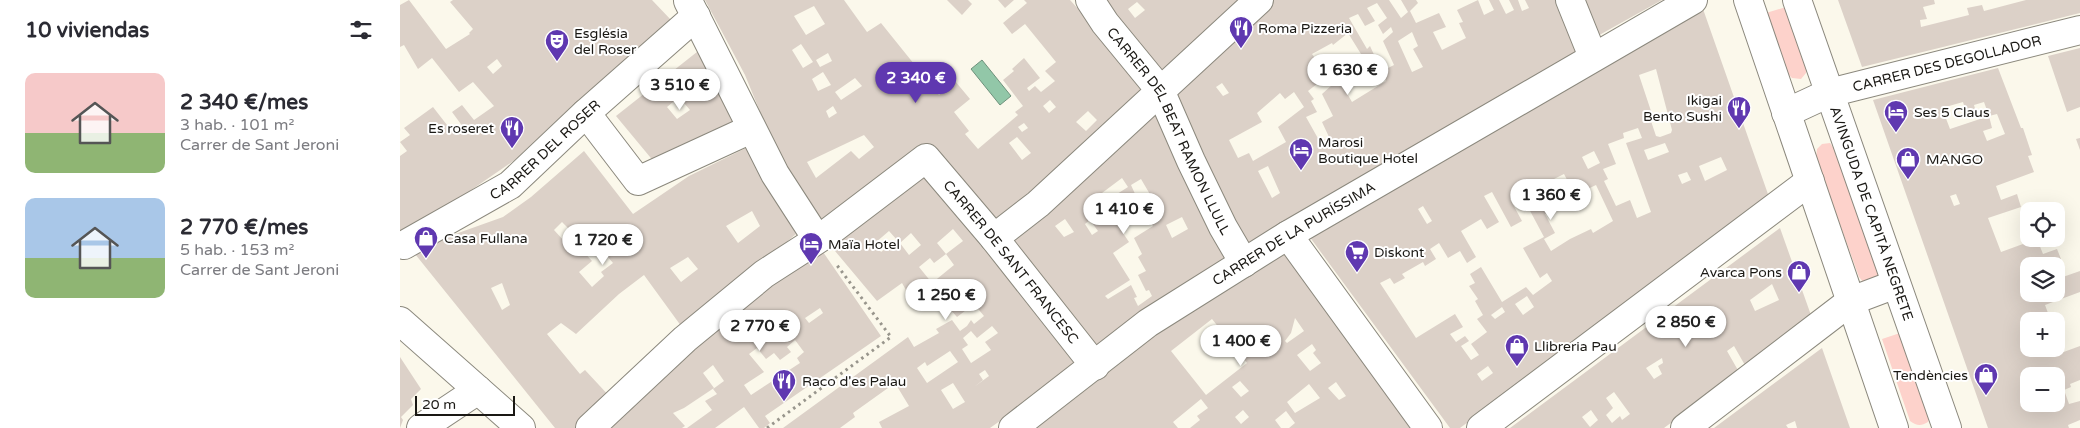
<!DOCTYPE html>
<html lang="es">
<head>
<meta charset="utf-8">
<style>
	:root { --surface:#fff; --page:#f2f2f3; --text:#2b2b33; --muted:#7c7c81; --accent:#5f38b0 }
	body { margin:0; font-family:"Varela Round",sans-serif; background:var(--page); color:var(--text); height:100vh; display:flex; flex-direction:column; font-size:19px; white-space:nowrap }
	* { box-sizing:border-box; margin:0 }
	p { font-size:16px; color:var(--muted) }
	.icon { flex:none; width:28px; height:28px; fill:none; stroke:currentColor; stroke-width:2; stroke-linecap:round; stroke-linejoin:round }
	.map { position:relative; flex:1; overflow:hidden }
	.panel { display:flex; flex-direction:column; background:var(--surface); width:400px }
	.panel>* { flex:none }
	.tools { position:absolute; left:1620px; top:202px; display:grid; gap:10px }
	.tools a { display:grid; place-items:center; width:45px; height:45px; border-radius:10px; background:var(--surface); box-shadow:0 5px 20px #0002; font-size:25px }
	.scale { position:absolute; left:15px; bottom:12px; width:100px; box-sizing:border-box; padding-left:5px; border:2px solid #1a1814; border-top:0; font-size:14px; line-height:18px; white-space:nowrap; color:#1a1814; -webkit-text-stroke:4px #fff; paint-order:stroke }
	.price { position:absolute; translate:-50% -42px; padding:0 11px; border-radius:18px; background:#fff; color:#222; font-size:16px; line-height:32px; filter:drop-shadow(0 1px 2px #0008) }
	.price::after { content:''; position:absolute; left:50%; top:30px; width:15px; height:11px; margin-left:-8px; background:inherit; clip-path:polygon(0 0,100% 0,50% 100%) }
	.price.on { background:var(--accent); color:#fff }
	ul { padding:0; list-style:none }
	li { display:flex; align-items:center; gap:15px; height:125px; padding:0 25px }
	li span { display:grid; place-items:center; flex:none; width:140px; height:100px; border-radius:10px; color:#555 }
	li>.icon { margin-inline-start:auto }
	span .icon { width:60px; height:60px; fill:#fffc; stroke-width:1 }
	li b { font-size:21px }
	h2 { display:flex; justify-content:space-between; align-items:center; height:60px; padding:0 25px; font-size:21px }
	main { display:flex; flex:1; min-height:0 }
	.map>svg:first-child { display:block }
</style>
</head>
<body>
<main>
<section class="panel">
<h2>10 viviendas<svg class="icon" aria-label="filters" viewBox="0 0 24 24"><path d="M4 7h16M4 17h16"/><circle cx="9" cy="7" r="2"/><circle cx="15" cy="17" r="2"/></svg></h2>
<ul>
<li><span style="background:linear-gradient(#f6c9c9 60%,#8fb573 0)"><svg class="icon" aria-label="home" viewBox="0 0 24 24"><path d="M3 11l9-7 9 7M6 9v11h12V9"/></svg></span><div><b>2 340 €/mes</b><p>3 hab. · 101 m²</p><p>Carrer de Sant Jeroni</p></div></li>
<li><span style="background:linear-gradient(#a9c7e8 60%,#8fb573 0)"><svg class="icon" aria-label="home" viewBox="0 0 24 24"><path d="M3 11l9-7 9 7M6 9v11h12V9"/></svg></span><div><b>2 770 €/mes</b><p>5 hab. · 153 m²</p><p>Carrer de Sant Jeroni</p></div></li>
</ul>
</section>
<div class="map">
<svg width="1680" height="428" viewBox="0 0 1680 428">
	<rect width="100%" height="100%" fill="#fbf8eb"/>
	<!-- green -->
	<path fill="#fdd2cb" d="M1386 7 1407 65 1406 73 1401 79 1392 78 1386 72 1366 13Z
		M1430 143 1435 150 1479 270 1478 278 1464 283 1459 277 1416 158 1417 149 1422 144Z
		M1500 333 1530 415 1528 422C1521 426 1517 426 1510 421L1482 339Z"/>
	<!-- water -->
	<path fill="#92c7a8" stroke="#6e927c" d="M582 60 611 96 600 105 571 69Z"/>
	<!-- building -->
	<path fill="#dcd1c8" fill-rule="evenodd" d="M9 0 46 49 70 34 69 33 73 29 50 2 53 0H252L272 21 141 142 61 197 0 232V156L7 151 0 142 10 135 4 128 33 107 54 134 63 127 52 112 62 105 74 120 94 106 73 82 59 92 32 58 18 69 4 45 0 47V5ZM97 59 102 66 93 74 87 67Z
		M305 0H444L467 32 481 23 539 95 555 81 570 99 554 112 569 131 565 134 578 149 618 115 615 112 623 106 603 80 614 71 612 69 624 58 640 78 627 88 629 91 635 86 641 92 655 81 645 71 656 62 625 24 612 34 603 23 627 3 624 0H670L748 86 598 231 533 156 422 232 379 158 345 75ZM414 6 425 24 406 35 394 16ZM401 44 413 62 403 68 392 50ZM428 53 432 61 420 67 416 60ZM423 72 431 85 418 91 412 79ZM455 78 462 86 441 100 435 92ZM650 100 656 107 649 113 643 106ZM433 106 437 113 429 118 426 111ZM688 111 697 120 686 131 676 122ZM624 123 628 128 622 132 618 127ZM464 135 474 147 459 159 451 151 416 178 407 162ZM617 137 631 153 622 160 609 143Z
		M547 0H568L572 4 562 15Z
		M598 0H614L605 8Z
		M703 0H843L762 73ZM737 2 745 10 735 18 728 9Z
		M873 0H989L1001 18 1008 12 1001 0H1016L1018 3 1010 11 1016 23 1039 13 1046 27 1033 32 1042 50 1066 38 1059 23 1063 22 1057 10 1078 0 1084 15 1094 10 1089 0H1099L1106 14 1114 10 1109 0H1118L1122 11 1129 8 1125 0H1155L1178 57 841 249 769 93ZM977 3 987 18 978 25 983 34 991 27 993 32 983 41 994 65 982 71 986 81 952 102 937 76 930 82 932 85 922 94 933 116 922 122 929 137 920 142 906 117 917 112 911 101 914 99 908 91 927 76 912 54 932 43 933 45 948 33 961 54 950 65 956 77 976 59 970 46 967 49 949 18 958 14 965 26 975 21 967 8ZM1012 32 1018 46 1013 49 1023 67 1012 72 998 41ZM822 83 829 93 823 96 816 87ZM894 92 904 107 878 127 886 142 853 161 849 153 838 158 829 140 862 122 857 113 880 93 885 99ZM868 166 880 193 872 198 858 171Z
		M1180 0H1262L1194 38Z
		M1438 0H1534L1535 4 1523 7 1527 19 1520 20 1521 27 1569 15 1567 8 1582 5 1584 11 1626 0H1680V13L1462 67Z
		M1303 9 1369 197 1060 428H1050L909 236ZM1256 69 1272 130 1271 133 1260 137 1256 136 1251 121 1254 120 1239 75ZM1238 128 1242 138 1226 143 1251 212 1237 218 1230 200 1216 206 1204 181 1208 179 1203 169 1216 164 1208 144 1224 138 1223 133ZM1265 143 1269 152 1248 160 1244 150ZM1194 151 1200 163 1188 169 1182 157ZM1321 157 1327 170 1305 181 1299 166ZM1287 172 1291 180 1282 184 1278 175ZM1164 174 1175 195 1196 185 1213 221 1193 233 1191 229 1170 239 1151 251 1144 239 1155 233 1145 214 1154 208 1142 185ZM1092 192 1111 227 1122 221 1110 199 1121 194 1144 237 1123 248 1140 278 1147 273 1152 281 1133 295 1126 287 1102 302 1081 267 1070 274 1075 283 1069 286 1078 299 1075 301 1083 315 1077 319 1087 332 1071 344 1079 355 1071 360 1061 346 1069 341 1065 336 1056 342 1050 334 1063 327 1055 314 1016 338 980 283 990 278 994 284 1005 278 1002 274 1023 262 1025 266 1036 259 1030 249 1039 243 1048 258 1060 251 1067 263 1076 257 1061 231 1081 219 1087 229 1099 222 1084 196ZM1023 206 1032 221 1027 224 1018 209ZM1127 296 1134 307 1123 315 1115 304ZM1102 307 1105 312 1095 319 1091 315ZM1088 366 1093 373 1082 381 1077 374Z
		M302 48 340 126 255 163 216 116ZM279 97 290 110 277 119 267 107Z
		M1680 48V107L1667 112 1648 56Z
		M1598 68 1621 128H1623L1632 155 1628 156 1634 172 1596 186 1601 200 1617 194 1621 207 1588 218 1601 252 1637 239 1643 254 1657 249 1661 259 1654 262 1656 266H1629V294H1656V268L1660 278 1680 271V292L1645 305 1651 321H1629V349H1656L1657 338 1661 353 1680 346V380L1670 384 1671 387 1664 390 1669 404 1680 401V420L1668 425 1669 428H1588L1473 100ZM1563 102 1567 115 1576 112 1574 105 1584 102 1589 116 1597 114 1605 134 1587 141 1583 131 1592 128 1589 116 1550 129 1542 108ZM1556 194 1560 204 1554 206 1550 196ZM1629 376H1656V404H1629Z
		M760 103 832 256 695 354 609 239ZM722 178 728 187 717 194 724 203 736 196 731 185 741 179 758 208 746 214 753 226 734 238 742 254 738 257 746 271 738 275 746 291 749 290 752 296 738 306 734 298 737 297 731 285 708 299 705 296 730 280 713 253 729 242 698 196ZM782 217 788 229 772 238 766 225ZM665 219 674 232 664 237 655 226ZM690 220 698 231 692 235 685 224Z
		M1680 138V150L1676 139Z
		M348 147 396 234 284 330 244 275 219 294 176 334 161 323 147 334 180 374 185 370 212 399 182 428H155L15 254 33 242 103 217 131 197 184 151 233 214 289 176ZM352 211 360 226 338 243 326 226ZM162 222 173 233 165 242 154 230ZM197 238 201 243 198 245 213 263 201 272 204 276 192 287 179 272 192 261 182 250ZM288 257 298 269 281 282 270 268ZM102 283 110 305 102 310 91 288Z
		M528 170 684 362 590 428H482L479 422 509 406 495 383 453 413 455 417 440 428H383L508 337 514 347 539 333 536 329 552 320 560 331 567 326 571 320 574 324 584 316 574 304 557 317 549 308 545 311 532 295 506 290 502 283 477 301 430 245ZM553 229 563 241 546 254 554 265 532 283 519 267 530 258 534 263 546 254 537 243ZM489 231 497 240 481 252 475 243ZM511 233 521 245 509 255 500 243ZM592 326 598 333 585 342 591 350 571 363 562 349 568 345 563 338 571 331 577 338ZM550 351 558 362 527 383 517 368 525 362 527 366ZM585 370 589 376 574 387 583 380 579 374ZM553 383 565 402 553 409 541 390Z
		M1380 228 1412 318 1346 367 1334 346 1327 351 1339 372 1264 428H1110ZM1372 284 1379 300 1355 311 1350 300ZM1262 358 1263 363 1258 366 1262 374 1254 379 1246 368ZM1214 392 1230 414 1222 420 1220 416 1212 423 1206 415 1213 408 1206 398ZM1191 410 1198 420 1190 427 1182 417Z
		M421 249 481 336 365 416 370 423 364 428H359L344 407 315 428H287L312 410 305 401 317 394 313 389 324 381 313 365 303 373 314 388 284 408 273 413 285 426 282 428H201L327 314ZM420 308 423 313 409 323 405 318ZM395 340 404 352 397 358 400 363 351 395 344 385 364 372 349 354 357 348 366 359 374 353 380 360 391 352 387 347Z
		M882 251 1012 428H889L895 423 886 411 875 420 881 428H790L800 420 797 416 808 408 801 399 773 422 778 428H637L714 368 711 364ZM895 318 904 331 887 343 885 341 891 333ZM812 319 847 363 806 395 771 351ZM912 344 916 350 913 353 921 363 910 371 897 355ZM840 381 849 391 841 397 832 387ZM936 382 946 396 939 400 928 388ZM909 384 920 398 895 413 887 402ZM843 410 849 417 841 424 835 417Z
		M1422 348 1450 428H1397L1395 421 1386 425 1388 428H1314Z
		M0 357 21 389 11 399 13 405 1 417 3 420 0 428Z"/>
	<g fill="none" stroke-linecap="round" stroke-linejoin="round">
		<!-- minor casing -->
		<g stroke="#8b887d" stroke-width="30">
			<g id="minor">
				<path id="s1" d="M690 0 705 23 760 90 791 161 823 227 844 263"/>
				<path d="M1170 0 1193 57"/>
				<path d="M1348 0 1494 428"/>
				<path id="s2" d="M1397 0 1547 428"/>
				<path d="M288 1 375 174 417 239"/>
				<path d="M186 113 238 181 351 129"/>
				<path id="s3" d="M1386 113 1429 93 1680 30"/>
				<path d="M888 235 1028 428"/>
				<path d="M594 238 638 204 859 0"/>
				<path id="s4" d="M4 245 110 185 186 113 296 16"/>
				<path d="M0 321 121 428"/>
				<path d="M21 428 78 390"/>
				<path id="s5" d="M190 428 285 339 364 274 426 234 526 158 594 238 695 366"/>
				<path id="s6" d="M613 428 748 323 888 235 1293 0"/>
				<path d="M1081 428 1410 181"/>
				<path d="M1285 428 1451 301 1496 284"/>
			</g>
		</g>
		<!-- path -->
		<path stroke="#98958c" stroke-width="3" stroke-dasharray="2.5 4" stroke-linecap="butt" d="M367 428 491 337 436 264"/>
		<!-- minor -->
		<use href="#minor" stroke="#fff" stroke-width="28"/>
	</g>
	<!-- icons -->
	<defs>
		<g id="restaurant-pin" transform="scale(1.25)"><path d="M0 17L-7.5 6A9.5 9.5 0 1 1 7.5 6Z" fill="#5f38b0" stroke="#fff"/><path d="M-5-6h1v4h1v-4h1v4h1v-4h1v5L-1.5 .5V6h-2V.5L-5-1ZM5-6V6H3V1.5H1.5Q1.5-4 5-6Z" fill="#fff"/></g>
		<g id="theatre-pin" transform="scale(1.25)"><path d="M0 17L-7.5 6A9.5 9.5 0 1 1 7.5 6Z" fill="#5f38b0" stroke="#fff"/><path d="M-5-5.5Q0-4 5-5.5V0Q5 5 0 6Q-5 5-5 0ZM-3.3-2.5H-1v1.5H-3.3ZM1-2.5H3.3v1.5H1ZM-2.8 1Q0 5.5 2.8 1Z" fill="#fff"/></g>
		<g id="hotel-pin" transform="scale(1.25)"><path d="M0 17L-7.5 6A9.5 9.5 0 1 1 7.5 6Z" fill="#5f38b0" stroke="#fff"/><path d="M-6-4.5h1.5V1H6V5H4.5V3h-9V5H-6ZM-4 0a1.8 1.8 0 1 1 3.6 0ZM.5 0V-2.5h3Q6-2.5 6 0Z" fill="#fff"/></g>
		<g id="shop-pin" transform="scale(1.25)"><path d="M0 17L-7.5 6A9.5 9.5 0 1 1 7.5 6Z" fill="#5f38b0" stroke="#fff"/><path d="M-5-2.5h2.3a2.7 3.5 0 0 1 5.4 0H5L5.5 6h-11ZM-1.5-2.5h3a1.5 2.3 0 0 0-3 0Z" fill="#fff"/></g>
		<g id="supermarket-pin" transform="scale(1.25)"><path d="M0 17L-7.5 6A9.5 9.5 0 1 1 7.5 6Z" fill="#5f38b0" stroke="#fff"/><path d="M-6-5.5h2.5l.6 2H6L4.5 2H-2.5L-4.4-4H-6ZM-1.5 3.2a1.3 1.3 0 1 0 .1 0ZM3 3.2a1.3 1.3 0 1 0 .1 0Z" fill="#fff"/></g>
	</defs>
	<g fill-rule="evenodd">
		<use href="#restaurant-pin" x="841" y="28"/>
		<use href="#theatre-pin" x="157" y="41"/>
		<use href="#restaurant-pin" x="1339" y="108"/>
		<use href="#hotel-pin" x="1496" y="112"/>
		<use href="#restaurant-pin" x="112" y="128"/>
		<use href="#hotel-pin" x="901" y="150"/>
		<use href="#shop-pin" x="1508" y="159"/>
		<use href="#shop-pin" x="26" y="238"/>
		<use href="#hotel-pin" x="411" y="244"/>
		<use href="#supermarket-pin" x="957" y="252"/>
		<use href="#shop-pin" x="1399" y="272"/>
		<use href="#shop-pin" x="1117" y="346"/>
		<use href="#shop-pin" x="1586" y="375"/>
		<use href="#restaurant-pin" x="384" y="381"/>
	</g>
	<g text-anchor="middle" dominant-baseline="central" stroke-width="4" stroke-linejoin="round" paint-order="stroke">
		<!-- poi labels -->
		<g font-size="14" fill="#1a1814" stroke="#fff" text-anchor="start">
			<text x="858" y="28">Roma Pizzeria</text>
			<text x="174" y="33">Església<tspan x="174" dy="16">del Roser</tspan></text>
			<text x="1322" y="100" text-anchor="end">Ikigai<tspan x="1322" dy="16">Bento Sushi</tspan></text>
			<text x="1514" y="112">Ses 5 Claus</text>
			<text x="94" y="128" text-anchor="end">Es roseret</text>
			<text x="918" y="142">Marosi<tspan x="918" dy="16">Boutique Hotel</tspan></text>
			<text x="1526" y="159">MANGO</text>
			<text x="44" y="238">Casa Fullana</text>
			<text x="428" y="244">Maïa Hotel</text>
			<text x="974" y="252">Diskont</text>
			<text x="1382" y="272" text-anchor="end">Avarca Pons</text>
			<text x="1134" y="346">Llibreria Pau</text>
			<text x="1568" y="375" text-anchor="end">Tendències</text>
			<text x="402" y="381">Raco d'es Palau</text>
		</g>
		<!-- street labels -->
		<g font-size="14" fill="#1a1814" stroke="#fff">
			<text stroke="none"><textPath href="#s3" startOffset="169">CARRER DES DEGOLLADOR</textPath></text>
			<text stroke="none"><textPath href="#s1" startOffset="154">CARRER DEL BEAT RAMON LLULL</textPath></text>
			<text stroke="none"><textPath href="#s4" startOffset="171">CARRER DEL ROSER</textPath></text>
			<text stroke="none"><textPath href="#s2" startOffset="226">AVINGUDA DE CAPITÀ NEGRETE</textPath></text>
			<text stroke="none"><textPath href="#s6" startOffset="342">CARRER DE LA PURÍSSIMA</textPath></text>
			<text stroke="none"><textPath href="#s5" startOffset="566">CARRER DE SANT FRANCESC</textPath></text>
		</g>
	</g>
</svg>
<div class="tools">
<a><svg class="icon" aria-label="locate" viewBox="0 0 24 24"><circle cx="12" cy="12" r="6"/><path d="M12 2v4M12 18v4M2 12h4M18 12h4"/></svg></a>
<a><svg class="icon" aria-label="layers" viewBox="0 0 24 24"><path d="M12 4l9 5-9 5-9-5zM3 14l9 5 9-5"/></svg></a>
<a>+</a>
<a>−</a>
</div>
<div class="scale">20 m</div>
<b class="price" style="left:948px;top:96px">1 630 €</b>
<b class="price on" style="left:516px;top:104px">2 340 €</b>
<b class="price" style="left:280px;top:111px">3 510 €</b>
<b class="price" style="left:1151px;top:221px">1 360 €</b>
<b class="price" style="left:724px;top:235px">1 410 €</b>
<b class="price" style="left:203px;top:266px">1 720 €</b>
<b class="price" style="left:546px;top:321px">1 250 €</b>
<b class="price" style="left:1286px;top:348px">2 850 €</b>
<b class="price" style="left:360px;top:352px">2 770 €</b>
<b class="price" style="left:841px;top:367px">1 400 €</b>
</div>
</main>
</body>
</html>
